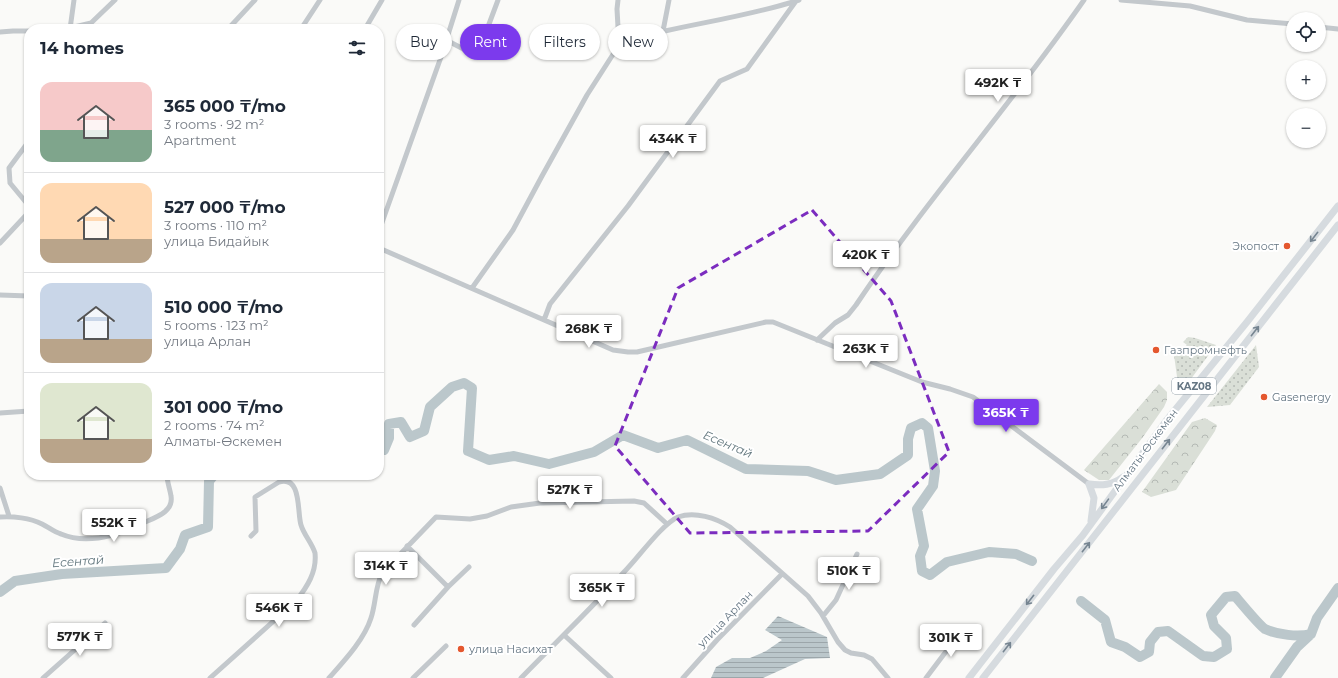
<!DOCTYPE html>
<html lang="en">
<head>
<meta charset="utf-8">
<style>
	:root { --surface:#fff; --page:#f6f6f7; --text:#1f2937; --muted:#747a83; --line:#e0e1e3; --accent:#7c3aed }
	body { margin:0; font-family:Montserrat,sans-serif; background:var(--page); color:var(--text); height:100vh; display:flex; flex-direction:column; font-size:15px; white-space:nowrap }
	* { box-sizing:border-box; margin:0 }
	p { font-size:13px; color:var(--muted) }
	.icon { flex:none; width:22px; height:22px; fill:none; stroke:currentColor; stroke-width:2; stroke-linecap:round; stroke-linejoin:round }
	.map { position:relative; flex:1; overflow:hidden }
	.panel { position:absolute; left:24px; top:24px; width:360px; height:456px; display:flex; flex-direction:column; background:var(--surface); border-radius:16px; box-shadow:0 1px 3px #0004 }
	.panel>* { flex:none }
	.top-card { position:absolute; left:396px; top:24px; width:380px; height:36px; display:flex; gap:8px }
	.controls { position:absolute; left:1286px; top:12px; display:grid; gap:8px }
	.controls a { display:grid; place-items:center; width:40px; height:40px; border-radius:50%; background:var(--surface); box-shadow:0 1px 3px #0004; font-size:20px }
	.price { position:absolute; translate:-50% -34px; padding:0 9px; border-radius:4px; background:#fff; color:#222; font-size:13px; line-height:26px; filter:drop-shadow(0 1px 2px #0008) }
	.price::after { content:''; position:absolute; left:50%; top:24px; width:12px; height:9px; margin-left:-6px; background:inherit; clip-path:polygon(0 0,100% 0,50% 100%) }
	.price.selected { background:var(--accent); color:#fff }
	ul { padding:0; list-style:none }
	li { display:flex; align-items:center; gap:12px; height:100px; padding:0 16px }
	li+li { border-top:1px solid var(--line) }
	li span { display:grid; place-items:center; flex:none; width:112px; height:80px; border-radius:12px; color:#555 }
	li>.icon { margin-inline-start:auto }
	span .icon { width:48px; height:48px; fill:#fffc; stroke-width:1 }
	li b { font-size:17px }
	h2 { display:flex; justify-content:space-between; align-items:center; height:48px; padding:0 16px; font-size:17px }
	.tag { padding:0 14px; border-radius:18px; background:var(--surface); box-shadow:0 1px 3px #0004; font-size:14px; line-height:36px }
	.tag.selected { background:var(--accent); color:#fff }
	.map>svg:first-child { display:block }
</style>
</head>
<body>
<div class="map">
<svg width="1338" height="678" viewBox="0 0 1338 678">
	<defs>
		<pattern id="grass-dots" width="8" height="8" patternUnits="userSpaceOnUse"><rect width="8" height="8" fill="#dadfd7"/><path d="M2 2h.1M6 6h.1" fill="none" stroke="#b4b9b4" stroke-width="1.8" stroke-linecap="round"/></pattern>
		<pattern id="forest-crowns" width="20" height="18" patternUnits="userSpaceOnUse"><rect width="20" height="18" fill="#dadfd7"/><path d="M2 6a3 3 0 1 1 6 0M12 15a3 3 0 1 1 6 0" fill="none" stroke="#b4b9b4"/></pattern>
		<pattern id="water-rules" width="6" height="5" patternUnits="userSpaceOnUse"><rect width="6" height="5" fill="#bbc7cb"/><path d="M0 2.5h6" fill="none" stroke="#9ca6aa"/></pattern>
	</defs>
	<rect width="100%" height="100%" fill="#fafaf8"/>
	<!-- grass -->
	<path fill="url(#grass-dots)" d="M1188 337 1195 338 1216 345 1185 387 1178 384 1174 355 1176 353 1180 355 1187 345 1183 342Z
		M1256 345 1259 367 1230 405 1207 407Z"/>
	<!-- forest -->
	<path fill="url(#forest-crowns)" d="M1159 384 1167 392V400L1164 407 1143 437 1109 480H1099L1084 470Z
		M1205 418 1217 425 1215 431 1176 490 1151 497 1142 492 1192 422Z"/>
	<!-- water -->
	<path fill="url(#water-rules)" d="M778 616 827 637 830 658 805 659 763 678H711L716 667 732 658H750L766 651 782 640 765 630Z"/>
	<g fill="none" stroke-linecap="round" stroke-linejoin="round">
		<!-- river -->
		<path stroke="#bbc7cb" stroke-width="10" d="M379 450H384L389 438V424L401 422 410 437 424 431 430 407 452 387 464 383 472 388 468 451 489 460 514 456 549 464 594 452 623 435 658 448 687 440 746 469 808 471 836 480 880 474 908 455V439L911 428 922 423 928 428 935 471 933 486 917 509 924 546 920 556 922 571 930 575 947 562 989 552 1016 554 1032 561
			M0 592 15 581 62 574 166 568 180 549 185 535 208 527 209 481 214 475
			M1081 601 1105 620 1111 642 1125 647 1140 657 1149 652 1150 642 1158 632 1168 631 1203 656 1214 657 1227 649 1226 638 1214 626 1211 615 1226 597 1235 596C1241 603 1259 625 1265 629 1278 635 1298 637 1311 634
			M1275 678 1297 647 1311 634 1317 618 1338 588"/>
		<!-- minor -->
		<path stroke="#c3c8cc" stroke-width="5" d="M618 0 617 9 619 45
			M1121 0 1190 6 1247 20 1293 24
			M1319 27 1338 29
			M66 29 91 23 115 0
			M70 29 74 0
			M228 29 255 0
			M301 29 320 0
			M365 29 382 0
			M663 31 669 0
			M0 32 13 31H29
			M446 40 477 56 498 0
			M29 141 9 168 10 183 29 206
			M379 231 441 57 459 0
			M0 243 29 212
			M379 248 613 350 628 352H637L766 322H773L922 382 950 389 973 397 1089 484
			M472 288 513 230 542 176 587 95 619 45C635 43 649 34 665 31 710 21 756 14 799 0
			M0 295 29 296
			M544 320 550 304 628 206 720 81 747 69 796 1
			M817 340 835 323 848 315 856 305C927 199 1012 104 1084 0
			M0 413 29 411
			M0 488 9 516
			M0 517C13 516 30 518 42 524 48 527 54 532 61 534 87 545 116 536 141 524 153 518 174 513 171 496 170 489 167 482 167 475
			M407 546 448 587 414 625
			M448 587 469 567
			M823 616 836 600 857 554
			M564 635 611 678
			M43 678 105 623
			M210 678 296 601C307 587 317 572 315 553 312 543 304 535 301 525 297 513 302 475 279 482L255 497 256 531 251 536
			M329 678C344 661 364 640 371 618 376 603 375 587 382 573L436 517 470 519 487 516 511 507 540 503 634 501 644 503 667 524
			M413 678 446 646
			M521 678C556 642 592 608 625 571 638 558 662 524 678 517 695 511 716 518 730 527L808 596 821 613 838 642 845 650 851 653 864 655 872 659 888 678
			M683 678 717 640 782 574
			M926 678 963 629"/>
		<!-- highway -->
		<path stroke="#d6dbdf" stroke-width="7" d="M1089 484C1102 486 1112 485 1123 477
			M1089 484 1094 498 1091 521
			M969 678 1054 569 1083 535 1166 421 1247 322 1338 206
			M983 678 1338 225"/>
	</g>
	<!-- one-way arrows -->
	<defs><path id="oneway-shaft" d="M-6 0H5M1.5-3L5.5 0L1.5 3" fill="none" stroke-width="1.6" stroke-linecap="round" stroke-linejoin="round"/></defs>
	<g stroke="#768591">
		<use href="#oneway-shaft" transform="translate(1314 237) rotate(128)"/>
		<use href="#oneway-shaft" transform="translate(1255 331) rotate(-52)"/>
		<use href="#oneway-shaft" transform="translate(1166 444) rotate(-52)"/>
		<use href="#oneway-shaft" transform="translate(1105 504) rotate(126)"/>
		<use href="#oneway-shaft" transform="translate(1086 547) rotate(-52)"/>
		<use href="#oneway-shaft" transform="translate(1030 600) rotate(128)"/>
		<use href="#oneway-shaft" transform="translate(1007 647) rotate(-52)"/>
	</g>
	<!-- marked area -->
	<path fill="none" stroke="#7b2cbf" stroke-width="3" stroke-dasharray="8 5" stroke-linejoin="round" d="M812 210 891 301 949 452 868 531 690 533 615 446 678 288Z"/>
	<!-- markers -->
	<g fill="#e4572e" stroke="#fff" stroke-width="1.5">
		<circle cx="1287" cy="246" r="4"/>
		<circle cx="1156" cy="350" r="4"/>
		<circle cx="1264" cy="397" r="4"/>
		<circle cx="461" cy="649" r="4"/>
	</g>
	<g text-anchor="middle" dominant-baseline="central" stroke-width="4" stroke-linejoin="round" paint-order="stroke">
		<!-- shield labels -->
		<rect fill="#fff" stroke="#939fa8" stroke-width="1" x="1172" y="378" width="44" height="16" rx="3"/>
		<g font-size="10" font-weight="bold" fill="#657683">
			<text x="1194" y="386">KAZ08</text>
		</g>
		<!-- poi labels -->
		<g font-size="11" fill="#657683" stroke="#fff" text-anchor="start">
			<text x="1279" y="246" text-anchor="end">Экопост</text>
			<text x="1164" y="350">Газпромнефть</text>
			<text x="1272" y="397">Gasenergy</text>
			<text x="469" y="649">улица Насихат</text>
		</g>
		<!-- street labels -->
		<g font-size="11" fill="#657683" stroke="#fff">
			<text transform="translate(1145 450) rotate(-53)">Алматы-Өскемен</text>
			<text transform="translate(725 619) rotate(-46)">улица Арлан</text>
		</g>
		<!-- water labels -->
		<g font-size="12" font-style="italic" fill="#60757c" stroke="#fff">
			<text transform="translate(728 444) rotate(23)">Есентай</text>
			<text transform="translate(78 561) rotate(-4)">Есентай</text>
		</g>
	</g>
</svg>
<div class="controls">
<a><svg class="icon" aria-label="locate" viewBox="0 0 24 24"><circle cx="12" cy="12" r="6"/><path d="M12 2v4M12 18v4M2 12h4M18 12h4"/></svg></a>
<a>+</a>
<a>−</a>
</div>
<b class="price" style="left:998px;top:103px">492K ₸</b>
<b class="price" style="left:673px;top:159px">434K ₸</b>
<b class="price" style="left:866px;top:275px">420K ₸</b>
<b class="price" style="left:589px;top:349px">268K ₸</b>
<b class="price" style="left:866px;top:369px">263K ₸</b>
<b class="price selected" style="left:1006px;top:433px">365K ₸</b>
<b class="price" style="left:570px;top:510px">527K ₸</b>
<b class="price" style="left:114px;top:543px">552K ₸</b>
<b class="price" style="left:386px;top:586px">314K ₸</b>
<b class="price" style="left:849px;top:591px">510K ₸</b>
<b class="price" style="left:602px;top:608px">365K ₸</b>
<b class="price" style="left:279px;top:628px">546K ₸</b>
<b class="price" style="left:80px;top:657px">577K ₸</b>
<b class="price" style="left:951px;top:658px">301K ₸</b>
<div class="top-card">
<a class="tag">Buy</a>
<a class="tag selected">Rent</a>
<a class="tag">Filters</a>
<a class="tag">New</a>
</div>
<section class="panel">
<h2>14 homes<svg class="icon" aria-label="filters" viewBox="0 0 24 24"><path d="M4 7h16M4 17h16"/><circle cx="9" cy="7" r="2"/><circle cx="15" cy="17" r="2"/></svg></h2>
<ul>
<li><span style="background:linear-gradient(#f6c9c9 60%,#7fa58c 0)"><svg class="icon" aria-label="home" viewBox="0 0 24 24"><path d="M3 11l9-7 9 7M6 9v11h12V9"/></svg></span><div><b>365 000 ₸/mo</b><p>3 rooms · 92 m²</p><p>Apartment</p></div></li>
<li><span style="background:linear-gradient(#ffd9b3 70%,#b9a48a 0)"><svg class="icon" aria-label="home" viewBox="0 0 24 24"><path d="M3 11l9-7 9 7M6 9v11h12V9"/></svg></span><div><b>527 000 ₸/mo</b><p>3 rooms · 110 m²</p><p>улица Бидайык</p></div></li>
<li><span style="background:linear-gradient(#c9d6e8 70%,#b9a48a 0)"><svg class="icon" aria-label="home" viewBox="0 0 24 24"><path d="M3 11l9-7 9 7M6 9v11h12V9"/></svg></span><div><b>510 000 ₸/mo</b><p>5 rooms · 123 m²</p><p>улица Арлан</p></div></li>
<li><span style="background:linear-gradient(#dfe7d0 70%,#b9a48a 0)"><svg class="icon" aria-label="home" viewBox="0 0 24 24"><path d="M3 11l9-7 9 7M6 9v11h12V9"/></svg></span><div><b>301 000 ₸/mo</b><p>2 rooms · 74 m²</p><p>Алматы-Өскемен</p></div></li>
</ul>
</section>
</div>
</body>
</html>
